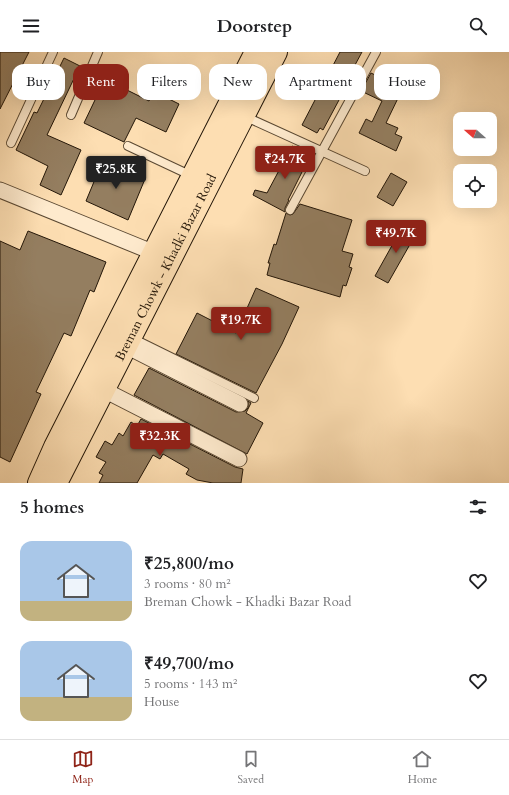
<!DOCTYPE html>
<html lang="en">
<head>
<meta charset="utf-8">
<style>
	:root { --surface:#fff; --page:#f6f6f6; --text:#202124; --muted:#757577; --line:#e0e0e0; --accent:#8f2418 }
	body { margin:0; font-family:Cardo,serif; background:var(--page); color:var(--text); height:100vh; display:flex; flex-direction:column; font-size:15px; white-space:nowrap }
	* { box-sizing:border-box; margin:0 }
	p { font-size:13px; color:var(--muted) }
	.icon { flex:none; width:22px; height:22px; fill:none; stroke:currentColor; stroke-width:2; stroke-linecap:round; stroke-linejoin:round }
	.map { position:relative; height:431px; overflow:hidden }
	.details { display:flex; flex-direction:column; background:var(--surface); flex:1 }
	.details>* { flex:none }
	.top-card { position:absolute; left:12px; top:12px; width:485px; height:36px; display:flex; gap:8px }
	.needle { width:26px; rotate:291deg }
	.controls { position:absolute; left:453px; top:60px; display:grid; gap:8px }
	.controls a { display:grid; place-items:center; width:44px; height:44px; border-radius:8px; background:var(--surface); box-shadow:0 4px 16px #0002; font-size:20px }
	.price { position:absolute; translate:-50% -34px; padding:0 9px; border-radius:4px; background:var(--accent); color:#fff; font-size:13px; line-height:26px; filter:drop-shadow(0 1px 2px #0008) }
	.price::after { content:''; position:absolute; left:50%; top:24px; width:12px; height:9px; margin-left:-6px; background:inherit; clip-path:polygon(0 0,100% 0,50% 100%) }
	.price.current { background:#222; color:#fff }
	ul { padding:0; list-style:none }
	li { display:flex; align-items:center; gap:12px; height:100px; padding:0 20px }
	li span { display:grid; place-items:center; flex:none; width:112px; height:80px; border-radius:12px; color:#555 }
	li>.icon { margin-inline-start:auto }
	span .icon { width:48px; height:48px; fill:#fffc; stroke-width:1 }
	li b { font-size:17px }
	h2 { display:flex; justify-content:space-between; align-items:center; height:48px; padding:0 20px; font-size:17px }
	.pill { padding:0 14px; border-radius:12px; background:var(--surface); box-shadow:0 4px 16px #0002; font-size:14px; line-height:36px }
	.pill.current { background:var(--accent); color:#fff }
	header { display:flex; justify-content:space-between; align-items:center; height:52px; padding:0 20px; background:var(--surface); font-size:18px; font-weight:800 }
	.menu { display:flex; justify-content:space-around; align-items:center; height:56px; border-top:1px solid var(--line); background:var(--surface); font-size:11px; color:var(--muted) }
	.menu a { display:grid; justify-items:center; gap:2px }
	.menu .current { color:var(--accent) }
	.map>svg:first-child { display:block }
</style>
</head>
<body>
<header><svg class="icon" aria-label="menu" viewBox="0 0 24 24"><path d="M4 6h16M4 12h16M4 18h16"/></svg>Doorstep<svg class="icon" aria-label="search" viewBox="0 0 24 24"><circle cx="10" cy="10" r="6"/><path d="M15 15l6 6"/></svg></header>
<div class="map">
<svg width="509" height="431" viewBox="0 0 509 431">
	<rect width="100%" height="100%" fill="#fddeb2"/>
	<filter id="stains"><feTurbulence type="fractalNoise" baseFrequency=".005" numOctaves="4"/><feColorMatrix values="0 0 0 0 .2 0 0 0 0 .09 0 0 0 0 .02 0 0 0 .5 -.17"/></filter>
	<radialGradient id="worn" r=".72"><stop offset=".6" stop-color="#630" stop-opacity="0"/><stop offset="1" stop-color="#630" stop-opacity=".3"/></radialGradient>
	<!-- building -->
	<path fill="#947e60" stroke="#231608" d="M0 0H29L0 57Z
		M340 0H362L355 13 361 16 351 34 347 33 323 78 320 76 317 81 302 73Z
		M64 6 80 14 47 83 81 98 61 143 40 133 48 114 16 98 34 60 37 61Z
		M371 21 396 33 393 39 400 42 386 71 398 76 395 82 402 85 396 99 359 81 366 67 372 70 382 49 361 39Z
		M105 27 149 49 153 39 179 52 166 80 136 66 124 90 84 71Z
		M292 94 305 101 303 106 308 108 288 148H289L285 156V160L253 143 255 138 267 141Z
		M103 108 145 127 128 168 86 149Z
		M391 121 407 130 393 154 377 145Z
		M300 152 352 168 342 199 353 202 349 215 352 216 346 234 343 233 340 245 267 223 270 211H268L274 192 276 193 286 161 290 163 293 162Z
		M404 172 417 180 388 231 375 224Z
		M28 179 106 210 94 240 90 238 71 284 64 281 36 340 41 342 10 410 0 405V189L20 198Z
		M256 236 299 255 282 292 256 341 176 302 197 261 236 281Z
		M149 316 236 360 245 359 248 356V349L251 351 246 361 263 371 247 402 134 343Z
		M141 367 235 415 243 417 241 431H213L197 428 186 422 189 417 163 402 160 407 153 403 137 431H99L103 423 99 421 106 410 96 405 105 389 112 393 119 381 123 384 131 370 137 374Z"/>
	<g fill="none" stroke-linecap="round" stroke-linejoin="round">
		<!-- service casing -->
		<g stroke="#5a4832" stroke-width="10">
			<path id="service" d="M71 63 98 0
				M244 64 365 119
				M11 91 53 0
				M128 94 192 124
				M290 158 376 0
				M132 286 254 346"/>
		</g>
		<!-- minor casing -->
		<g stroke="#5a4832" stroke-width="17">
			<path id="minor" d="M0 138 162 204
				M126 294 240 352
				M104 338 239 407"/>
		</g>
		<!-- primary casing -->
		<g stroke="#231608" stroke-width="24">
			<g id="primary">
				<path d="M39 431 55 395 256 0"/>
				<path id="s1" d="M56 431 276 0"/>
			</g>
		</g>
		<!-- service -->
		<use href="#service" stroke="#feeacd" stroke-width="8"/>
		<!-- minor -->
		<use href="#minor" stroke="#feeacd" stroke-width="15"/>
		<!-- primary -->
		<use href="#primary" stroke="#fddeb2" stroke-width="22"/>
	</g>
	<g text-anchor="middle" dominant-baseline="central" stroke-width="3.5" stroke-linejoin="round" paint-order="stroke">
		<!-- street labels -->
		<g font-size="13" fill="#231608" stroke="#feeacd">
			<text stroke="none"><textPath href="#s1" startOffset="242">Breman Chowk - Khadki Bazar Road</textPath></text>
		</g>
	</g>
	<rect width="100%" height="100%" filter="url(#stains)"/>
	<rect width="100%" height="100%" fill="url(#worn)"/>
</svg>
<div class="controls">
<a><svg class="needle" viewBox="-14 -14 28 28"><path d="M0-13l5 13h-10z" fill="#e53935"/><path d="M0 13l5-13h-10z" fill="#757577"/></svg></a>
<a><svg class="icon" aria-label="locate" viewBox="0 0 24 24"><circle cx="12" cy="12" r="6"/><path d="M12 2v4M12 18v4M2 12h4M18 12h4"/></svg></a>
</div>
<b class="price" style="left:285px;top:128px">₹24.7K</b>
<b class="price current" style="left:116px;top:138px">₹25.8K</b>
<b class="price" style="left:396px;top:202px">₹49.7K</b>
<b class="price" style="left:241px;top:289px">₹19.7K</b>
<b class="price" style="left:160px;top:405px">₹32.3K</b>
<div class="top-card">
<a class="pill">Buy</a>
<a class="pill current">Rent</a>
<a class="pill">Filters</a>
<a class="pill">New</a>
<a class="pill">Apartment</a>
<a class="pill">House</a>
</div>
</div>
<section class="details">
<h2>5 homes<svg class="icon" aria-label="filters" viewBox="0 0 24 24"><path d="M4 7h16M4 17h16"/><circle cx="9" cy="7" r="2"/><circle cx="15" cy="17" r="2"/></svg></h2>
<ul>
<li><span style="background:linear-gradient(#a9c7e8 75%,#c2b280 0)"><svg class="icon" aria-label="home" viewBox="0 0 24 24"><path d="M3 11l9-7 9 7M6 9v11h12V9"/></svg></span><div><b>₹25,800/mo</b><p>3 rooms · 80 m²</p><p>Breman Chowk - Khadki Bazar Road</p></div><svg class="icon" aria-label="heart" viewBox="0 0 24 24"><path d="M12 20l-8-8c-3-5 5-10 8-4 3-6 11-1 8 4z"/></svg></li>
<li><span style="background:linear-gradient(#a9c7e8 70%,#c2b280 0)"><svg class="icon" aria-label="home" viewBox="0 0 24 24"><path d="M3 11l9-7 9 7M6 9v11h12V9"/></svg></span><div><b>₹49,700/mo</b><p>5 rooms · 143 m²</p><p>House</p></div><svg class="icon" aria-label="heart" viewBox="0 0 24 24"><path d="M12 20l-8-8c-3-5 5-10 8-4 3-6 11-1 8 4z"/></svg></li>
</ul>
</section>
<nav class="menu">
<a class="current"><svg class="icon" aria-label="map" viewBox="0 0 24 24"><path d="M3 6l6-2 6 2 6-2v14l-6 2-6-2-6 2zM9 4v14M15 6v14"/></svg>Map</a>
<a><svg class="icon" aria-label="saved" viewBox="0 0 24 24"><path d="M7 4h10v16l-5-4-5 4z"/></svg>Saved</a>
<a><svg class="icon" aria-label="home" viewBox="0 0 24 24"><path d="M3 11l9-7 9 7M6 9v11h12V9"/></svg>Home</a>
</nav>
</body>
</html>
